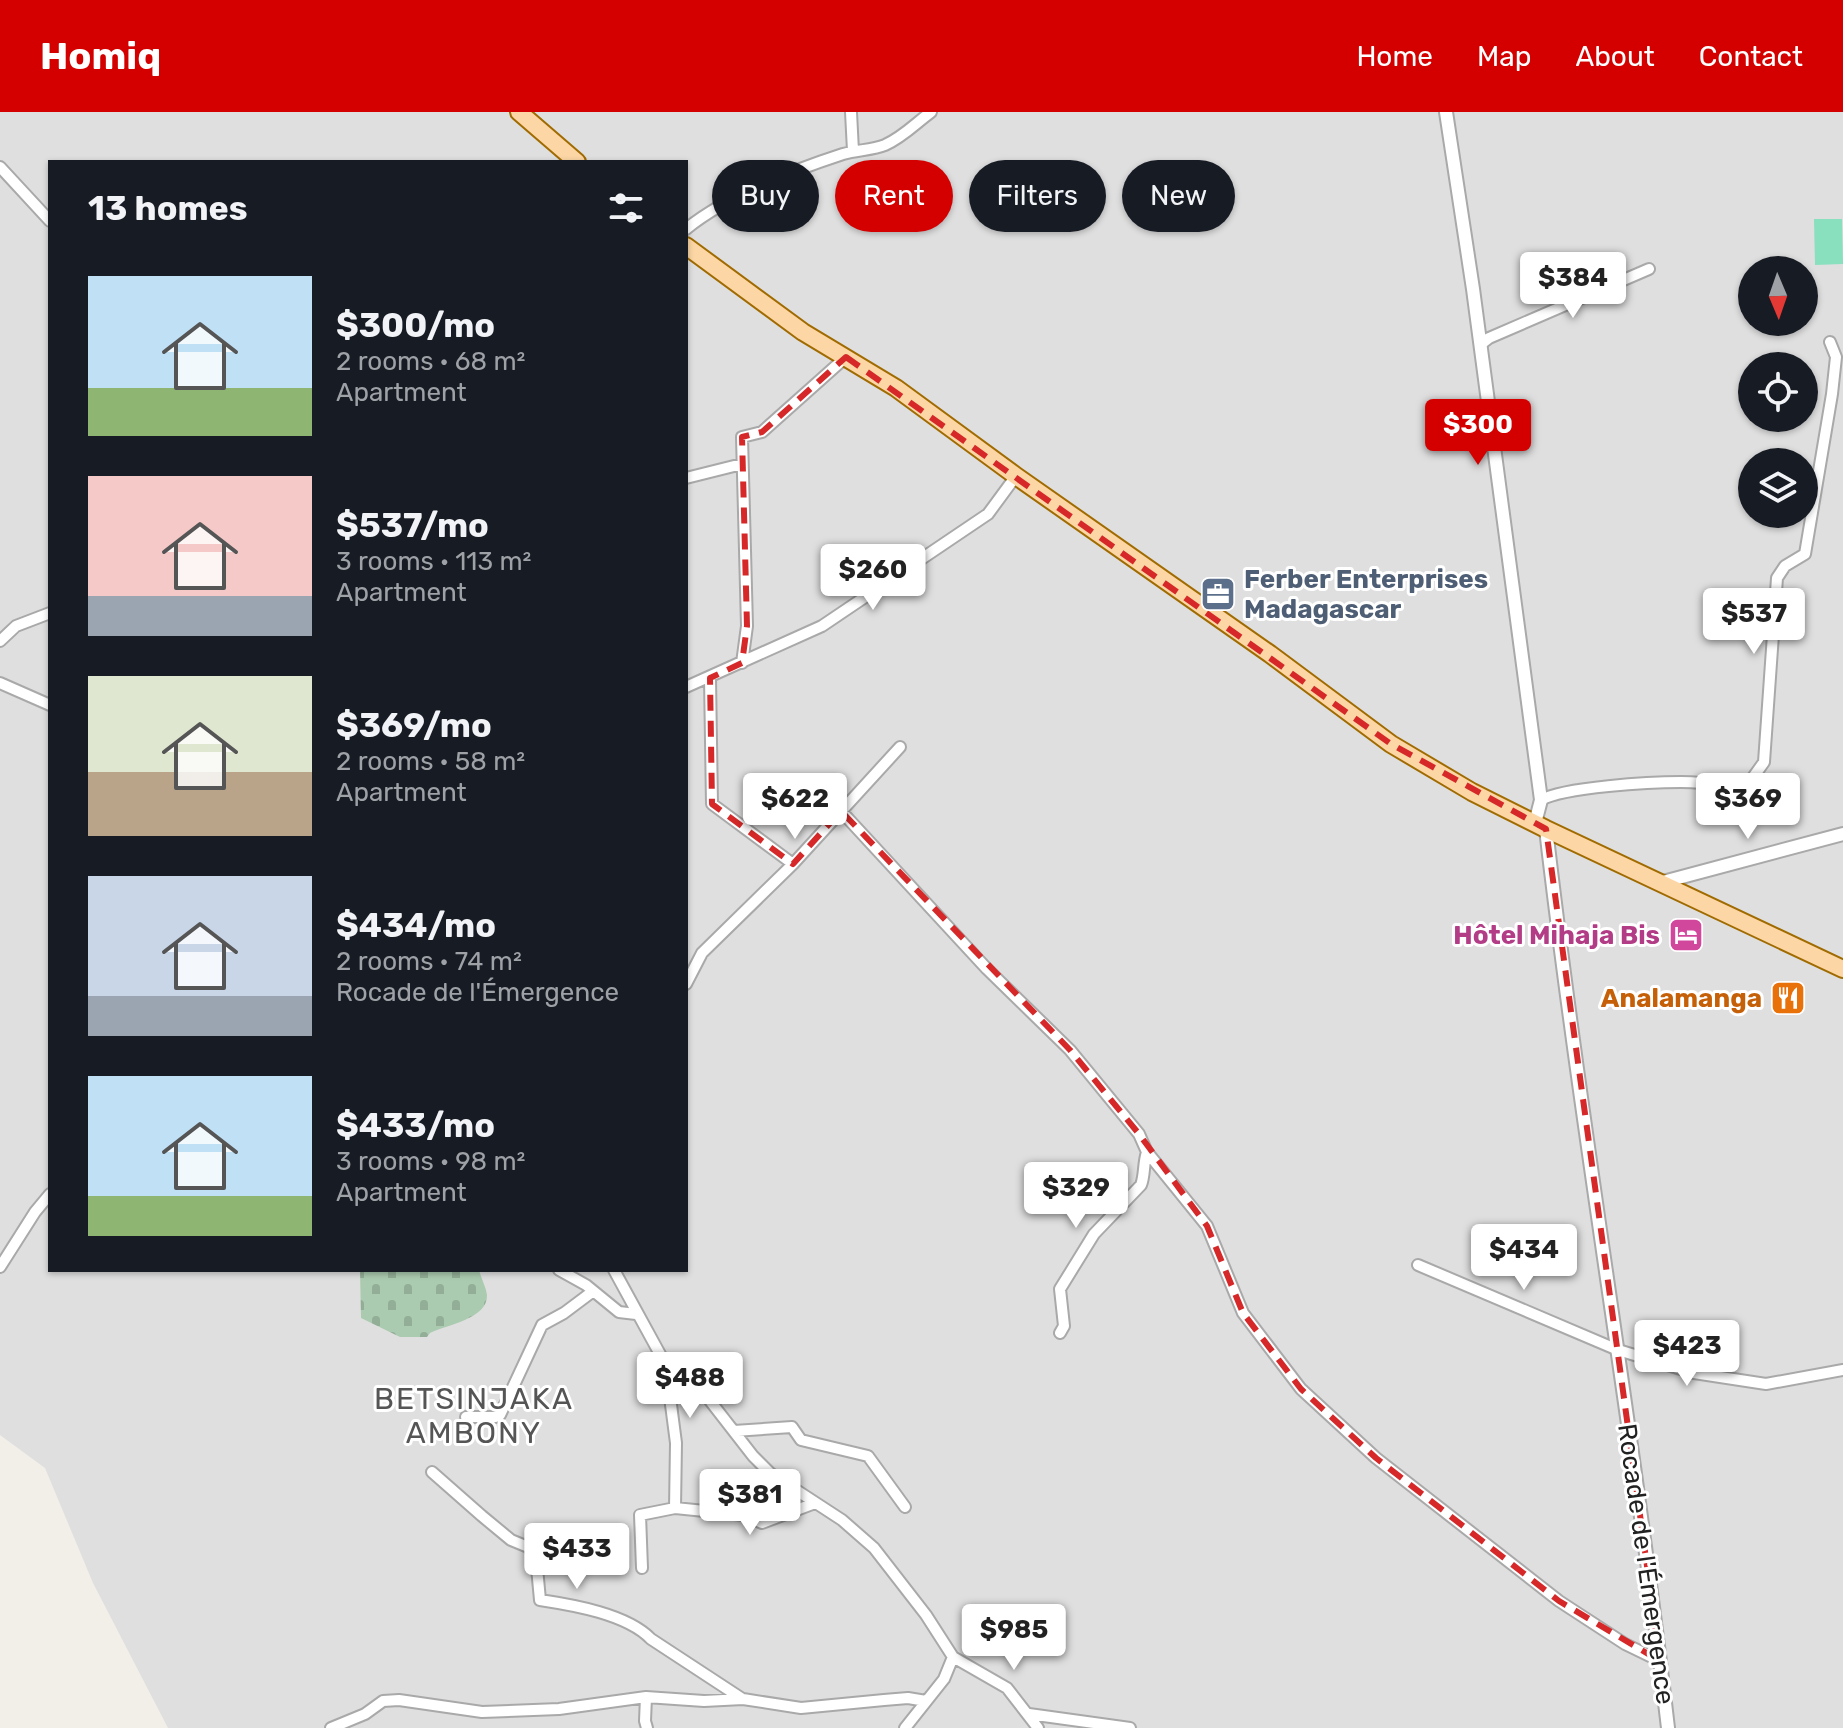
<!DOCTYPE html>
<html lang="en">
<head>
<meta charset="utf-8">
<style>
	:root { --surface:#171b24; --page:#242831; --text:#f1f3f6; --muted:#9ea1a6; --accent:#d40000 }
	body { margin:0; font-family:Rubik,sans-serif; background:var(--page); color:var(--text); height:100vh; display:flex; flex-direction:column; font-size:30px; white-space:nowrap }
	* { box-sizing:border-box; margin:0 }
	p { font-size:26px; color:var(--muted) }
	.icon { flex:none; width:44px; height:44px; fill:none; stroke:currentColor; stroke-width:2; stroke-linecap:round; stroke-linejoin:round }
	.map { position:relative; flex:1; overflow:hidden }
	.panel { position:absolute; left:48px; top:48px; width:640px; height:1112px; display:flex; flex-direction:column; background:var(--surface); border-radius:0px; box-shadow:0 2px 6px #0004 }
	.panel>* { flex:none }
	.banner { position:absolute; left:712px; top:48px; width:760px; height:72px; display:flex; gap:16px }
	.needle { width:52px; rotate:178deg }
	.tools { position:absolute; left:1738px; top:144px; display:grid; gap:16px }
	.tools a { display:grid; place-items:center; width:80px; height:80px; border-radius:50%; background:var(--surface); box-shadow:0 2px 6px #0004; font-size:40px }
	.price { position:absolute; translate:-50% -68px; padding:0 18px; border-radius:8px; background:#fff; color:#222; font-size:26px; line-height:52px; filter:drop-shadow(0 2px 4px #0008) }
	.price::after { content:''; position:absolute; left:50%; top:48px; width:24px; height:18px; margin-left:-12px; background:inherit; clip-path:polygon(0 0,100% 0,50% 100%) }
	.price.active { background:var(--accent); color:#fff }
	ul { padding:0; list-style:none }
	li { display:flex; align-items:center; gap:24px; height:200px; padding:0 40px }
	li span { display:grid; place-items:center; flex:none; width:224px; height:160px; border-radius:0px; color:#555 }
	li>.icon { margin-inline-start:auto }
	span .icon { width:96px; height:96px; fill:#fffc; stroke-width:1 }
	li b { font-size:34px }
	h2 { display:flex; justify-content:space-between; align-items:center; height:96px; padding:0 40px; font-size:34px }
	.pill { padding:0 28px; border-radius:36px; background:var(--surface); box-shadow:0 2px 6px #0004; font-size:28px; line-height:72px }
	.pill.active { background:var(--accent); color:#fff }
	header { display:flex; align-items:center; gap:48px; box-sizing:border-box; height:112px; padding:0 40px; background:var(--accent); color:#fff }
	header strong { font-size:38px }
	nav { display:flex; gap:44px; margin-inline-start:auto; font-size:28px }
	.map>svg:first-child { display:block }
</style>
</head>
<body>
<header>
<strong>Homiq</strong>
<nav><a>Home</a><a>Map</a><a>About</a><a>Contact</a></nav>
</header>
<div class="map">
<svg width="1843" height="1616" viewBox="0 0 1843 1616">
	<defs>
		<pattern id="cemetery-stones" width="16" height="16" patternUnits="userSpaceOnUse" patternTransform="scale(2)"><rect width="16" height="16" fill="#aacbaf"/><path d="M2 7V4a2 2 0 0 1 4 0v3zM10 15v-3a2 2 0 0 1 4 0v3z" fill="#92ae96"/></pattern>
	</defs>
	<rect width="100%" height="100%" fill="#f2efe9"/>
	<!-- residential -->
	<path fill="#e0dfdf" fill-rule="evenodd" d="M0 0H1843V1616H168L93 1471 45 1356 0 1323ZM50 50H686V1158H50ZM1752 158H1804V210H1752ZM1752 254H1804V306H1752ZM1752 350H1804V402H1752Z"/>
	<!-- cemetery -->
	<path fill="url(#cemetery-stones)" d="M360 1158H479C481 1166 486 1175 487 1183 488 1207 446 1213 430 1221L427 1225H400L361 1206Z"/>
	<!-- pitch -->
	<path fill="#88e0be" d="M1814 107H1842L1843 152 1815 153Z"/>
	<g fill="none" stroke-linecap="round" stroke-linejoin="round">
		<!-- minor casing -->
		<g stroke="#a9a9a9" stroke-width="14">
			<path id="minor" d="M851 0 853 39
				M0 55 50 109
				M686 117C728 83 791 59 843 42 857 38 873 38 885 33 903 25 916 11 931 0
				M1480 233 1489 226 1649 157
				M686 366 742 352
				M0 529 16 514 50 501
				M742 551 747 514 742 325 762 320 846 245
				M0 571 50 593
				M686 575 822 514 988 402 1016 364
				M1541 688C1564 675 1651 670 1681 670 1704 670 1727 675 1749 671L1764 650 1777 466 1785 454 1805 442 1832 282 1836 245 1830 230
				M841 699 987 857 1070 938 1139 1022 1147 1040 1207 1114 1243 1201 1301 1277 1376 1346 1559 1489 1625 1532 1660 1549
				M793 752 900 635
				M686 872 702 841 793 752 712 692 710 566
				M1418 1153 1618 1238 1694 1261 1766 1272 1843 1258
				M0 1155 35 1100 50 1082
				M559 1158 586 1173 619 1200 636 1202
				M614 1158 661 1244 670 1285 676 1331 675 1396 640 1403 642 1456
				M1060 1221 1064 1214 1060 1177 1094 1122 1141 1073C1145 1063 1143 1052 1147 1040
				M661 1244 704 1281 753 1344 770 1361 842 1408 874 1436 926 1503 953 1545 1007 1576 1038 1616
				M466 1305H495L500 1303 542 1213 564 1201 592 1180
				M734 1319 792 1315 801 1328 868 1344 905 1395
				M432 1360 482 1404 511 1428 528 1435 536 1445 540 1488C573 1493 627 1502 651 1527L741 1586
				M675 1396 744 1403 762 1411 815 1391
				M646 1585 645 1609 647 1616
				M1029 1602 1130 1616
				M331 1616 365 1602 383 1589 399 1588 482 1600 559 1597 646 1585 704 1589 743 1587 801 1596 884 1588 908 1586 926 1589
				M905 1616 944 1567 953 1545"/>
		</g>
		<!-- tertiary casing -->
		<g stroke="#a9a9a9" stroke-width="16">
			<path id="tertiary" d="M1446 0 1473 177 1541 688 1535 711
				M1546 717C1581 1017 1633 1316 1668 1616
				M1663 770 1843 722"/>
		</g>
		<!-- primary casing -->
		<g stroke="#a06b00" stroke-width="20">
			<path id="primary" d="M519 0 577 50
				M686 134 803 220 896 276 1016 364 1270 542 1391 632 1472 680 1546 717 1843 857"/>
		</g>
		<!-- minor -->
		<use href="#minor" stroke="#fff" stroke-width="10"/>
		<!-- tertiary -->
		<use href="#tertiary" stroke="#fff" stroke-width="12"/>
		<!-- primary -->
		<use href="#primary" stroke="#fcd6a4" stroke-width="16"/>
	</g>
	<!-- marked area -->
	<path fill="none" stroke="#d62828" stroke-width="6" stroke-dasharray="16 10" stroke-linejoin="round" d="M846 245 1391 632 1546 717 1660 1549 1559 1489 1376 1346 1301 1277 1243 1201 1207 1114 1139 1022 1070 938 841 699 793 752 712 692 710 566 742 551 747 514 742 325 762 320Z"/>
	<!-- icons -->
	<defs>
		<g id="office-square" transform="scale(1.8)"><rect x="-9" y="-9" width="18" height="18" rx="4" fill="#5c6f8a" stroke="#fff"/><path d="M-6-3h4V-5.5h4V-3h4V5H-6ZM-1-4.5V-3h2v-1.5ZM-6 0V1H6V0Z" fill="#fff"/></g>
		<g id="hotel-square" transform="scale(1.8)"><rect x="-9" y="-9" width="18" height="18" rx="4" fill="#d1479c" stroke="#fff"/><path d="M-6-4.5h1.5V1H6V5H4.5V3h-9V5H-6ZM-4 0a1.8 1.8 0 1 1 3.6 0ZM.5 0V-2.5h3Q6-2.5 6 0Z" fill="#fff"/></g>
		<g id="restaurant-square" transform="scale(1.8)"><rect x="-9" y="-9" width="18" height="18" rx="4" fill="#e8710a" stroke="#fff"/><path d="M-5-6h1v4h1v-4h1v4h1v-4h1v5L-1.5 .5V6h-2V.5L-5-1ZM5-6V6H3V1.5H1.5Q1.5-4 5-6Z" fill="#fff"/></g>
	</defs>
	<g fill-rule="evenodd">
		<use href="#office-square" x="1218" y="482"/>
		<use href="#hotel-square" x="1686" y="823"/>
		<use href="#restaurant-square" x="1788" y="886"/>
	</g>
	<g text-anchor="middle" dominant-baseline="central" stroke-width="6" stroke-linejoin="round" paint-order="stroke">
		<!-- service labels -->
		<g font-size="26" font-weight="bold" fill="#4e5e75" stroke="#fff" text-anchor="start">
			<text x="1244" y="467">Ferber Enterprises<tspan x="1244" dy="30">Madagascar</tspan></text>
		</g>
		<!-- hotel labels -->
		<g font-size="26" font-weight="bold" fill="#b23c85" stroke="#fff" text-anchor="end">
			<text x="1660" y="823">Hôtel Mihaja Bis</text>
		</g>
		<!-- food labels -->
		<g font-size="26" font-weight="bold" fill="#c56008" stroke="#fff" text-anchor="end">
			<text x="1762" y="886">Analamanga</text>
		</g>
		<!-- street labels -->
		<g font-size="26" fill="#222" stroke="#fff">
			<text transform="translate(1646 1452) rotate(82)">Rocade de l'Émergence</text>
		</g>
		<!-- quarter labels -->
		<g font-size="30" letter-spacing="2" fill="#555" stroke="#fff">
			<text x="474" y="1287">BETSINJAKA<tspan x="474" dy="34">AMBONY</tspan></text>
		</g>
	</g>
</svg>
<div class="tools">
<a><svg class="needle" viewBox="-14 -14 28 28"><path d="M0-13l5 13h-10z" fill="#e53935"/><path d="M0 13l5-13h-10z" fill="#9ea1a6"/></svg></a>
<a><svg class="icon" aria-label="locate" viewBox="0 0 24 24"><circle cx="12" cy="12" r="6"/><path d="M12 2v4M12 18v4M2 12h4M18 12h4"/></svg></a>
<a><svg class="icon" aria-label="layers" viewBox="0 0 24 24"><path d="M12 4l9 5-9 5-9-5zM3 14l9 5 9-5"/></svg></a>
</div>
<b class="price" style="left:1573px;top:208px">$384</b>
<b class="price active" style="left:1478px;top:355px">$300</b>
<b class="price" style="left:873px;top:500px">$260</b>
<b class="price" style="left:1754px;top:544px">$537</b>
<b class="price" style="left:795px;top:729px">$622</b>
<b class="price" style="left:1748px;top:729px">$369</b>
<b class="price" style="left:1076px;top:1118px">$329</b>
<b class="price" style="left:1524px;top:1180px">$434</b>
<b class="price" style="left:1687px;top:1276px">$423</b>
<b class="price" style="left:690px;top:1308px">$488</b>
<b class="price" style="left:750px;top:1425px">$381</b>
<b class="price" style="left:577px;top:1479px">$433</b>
<b class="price" style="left:1014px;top:1560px">$985</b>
<div class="banner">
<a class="pill">Buy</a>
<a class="pill active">Rent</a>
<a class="pill">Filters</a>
<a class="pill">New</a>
</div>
<section class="panel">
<h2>13 homes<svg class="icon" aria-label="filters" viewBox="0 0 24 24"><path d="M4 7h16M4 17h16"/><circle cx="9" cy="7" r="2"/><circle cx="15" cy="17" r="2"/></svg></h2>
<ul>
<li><span style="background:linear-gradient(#bfe0f5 70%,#8fb573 0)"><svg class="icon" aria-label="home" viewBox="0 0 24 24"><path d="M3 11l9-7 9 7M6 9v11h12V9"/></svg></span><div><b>$300/mo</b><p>2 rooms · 68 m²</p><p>Apartment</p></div></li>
<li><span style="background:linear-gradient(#f6c9c9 75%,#9aa5b1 0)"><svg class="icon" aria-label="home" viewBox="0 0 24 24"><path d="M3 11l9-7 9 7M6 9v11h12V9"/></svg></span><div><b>$537/mo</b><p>3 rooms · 113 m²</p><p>Apartment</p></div></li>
<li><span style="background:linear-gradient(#dfe7d0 60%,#b9a48a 0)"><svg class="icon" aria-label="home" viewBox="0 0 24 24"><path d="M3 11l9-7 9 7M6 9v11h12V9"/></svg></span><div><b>$369/mo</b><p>2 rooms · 58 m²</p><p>Apartment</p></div></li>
<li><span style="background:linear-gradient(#c9d6e8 75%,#9aa5b1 0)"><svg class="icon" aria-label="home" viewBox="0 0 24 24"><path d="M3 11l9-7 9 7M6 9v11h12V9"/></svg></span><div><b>$434/mo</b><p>2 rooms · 74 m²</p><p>Rocade de l'Émergence</p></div></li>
<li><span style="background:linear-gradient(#bfe0f5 75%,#8fb573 0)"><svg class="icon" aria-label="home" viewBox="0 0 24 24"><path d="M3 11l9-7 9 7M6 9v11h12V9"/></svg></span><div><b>$433/mo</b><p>3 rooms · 98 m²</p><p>Apartment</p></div></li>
</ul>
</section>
</div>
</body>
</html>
